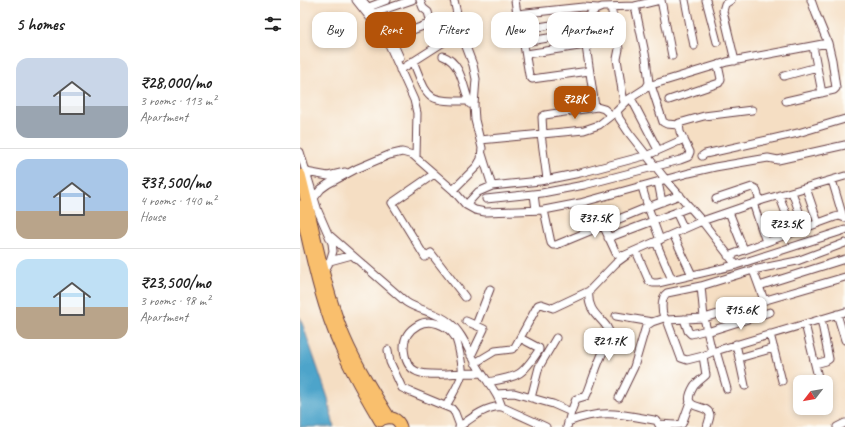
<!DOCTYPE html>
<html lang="en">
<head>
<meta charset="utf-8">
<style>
	:root { --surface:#fff; --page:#f2f2f2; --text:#222; --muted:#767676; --line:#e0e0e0; --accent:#b45309 }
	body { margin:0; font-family:Caveat,sans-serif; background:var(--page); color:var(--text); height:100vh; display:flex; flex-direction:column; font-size:15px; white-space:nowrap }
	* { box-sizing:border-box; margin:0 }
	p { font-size:13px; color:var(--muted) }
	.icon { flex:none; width:22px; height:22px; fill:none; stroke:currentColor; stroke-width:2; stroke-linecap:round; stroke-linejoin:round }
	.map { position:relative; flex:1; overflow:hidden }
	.side { display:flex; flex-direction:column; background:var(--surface); width:300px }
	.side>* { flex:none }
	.banner { position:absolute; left:12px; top:12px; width:380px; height:36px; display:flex; gap:8px }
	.needle { width:26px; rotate:239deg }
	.buttons { position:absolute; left:493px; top:375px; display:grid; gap:8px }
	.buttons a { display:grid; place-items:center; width:40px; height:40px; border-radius:8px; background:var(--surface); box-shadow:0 2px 6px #0003; font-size:20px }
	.price { position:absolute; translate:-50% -34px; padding:0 9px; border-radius:8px; background:#fff; color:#222; font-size:13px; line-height:26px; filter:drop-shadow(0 1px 2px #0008) }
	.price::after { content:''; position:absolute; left:50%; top:24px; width:12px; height:9px; margin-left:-6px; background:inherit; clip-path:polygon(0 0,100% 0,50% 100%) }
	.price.active { background:var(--accent); color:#fff }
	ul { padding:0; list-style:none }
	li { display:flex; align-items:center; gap:12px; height:100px; padding:0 16px }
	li+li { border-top:1px solid var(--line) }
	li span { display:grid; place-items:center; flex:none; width:112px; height:80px; border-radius:12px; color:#555 }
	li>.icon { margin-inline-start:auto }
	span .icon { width:48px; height:48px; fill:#fffc; stroke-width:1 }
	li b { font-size:17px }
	h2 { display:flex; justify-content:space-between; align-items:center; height:48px; padding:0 16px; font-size:17px }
	.pill { padding:0 14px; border-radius:12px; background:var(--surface); box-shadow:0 2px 6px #0003; font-size:14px; line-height:36px }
	.pill.active { background:var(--accent); color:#fff }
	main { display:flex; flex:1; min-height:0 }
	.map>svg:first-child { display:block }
</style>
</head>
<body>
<main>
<section class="side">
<h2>5 homes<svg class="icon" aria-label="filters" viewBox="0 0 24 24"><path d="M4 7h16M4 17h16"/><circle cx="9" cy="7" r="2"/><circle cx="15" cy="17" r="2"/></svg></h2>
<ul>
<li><span style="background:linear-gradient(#c9d6e8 60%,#9aa5b1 0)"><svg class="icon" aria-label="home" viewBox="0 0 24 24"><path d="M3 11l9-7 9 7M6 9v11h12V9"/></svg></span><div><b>₹28,000/mo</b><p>3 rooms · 113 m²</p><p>Apartment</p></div></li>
<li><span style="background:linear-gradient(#a9c7e8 65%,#b9a48a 0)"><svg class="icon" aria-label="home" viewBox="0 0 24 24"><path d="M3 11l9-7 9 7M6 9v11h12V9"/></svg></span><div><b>₹37,500/mo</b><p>4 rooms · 140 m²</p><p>House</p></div></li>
<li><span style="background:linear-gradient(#bfe0f5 60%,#b9a48a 0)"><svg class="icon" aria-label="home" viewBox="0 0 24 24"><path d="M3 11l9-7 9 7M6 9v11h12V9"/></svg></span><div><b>₹23,500/mo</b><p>3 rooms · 98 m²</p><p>Apartment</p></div></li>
</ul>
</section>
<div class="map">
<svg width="545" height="427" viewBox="0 0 545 427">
	<rect width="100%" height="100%" fill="#fdfcf7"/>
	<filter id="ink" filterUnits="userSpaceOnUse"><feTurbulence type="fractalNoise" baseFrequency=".025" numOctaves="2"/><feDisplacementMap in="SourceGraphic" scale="8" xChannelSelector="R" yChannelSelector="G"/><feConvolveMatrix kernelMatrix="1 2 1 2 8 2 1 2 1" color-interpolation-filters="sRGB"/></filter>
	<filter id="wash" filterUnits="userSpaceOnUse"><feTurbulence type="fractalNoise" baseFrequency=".012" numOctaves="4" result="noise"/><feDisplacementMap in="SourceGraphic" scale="16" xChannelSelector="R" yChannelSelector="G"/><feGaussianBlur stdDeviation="0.9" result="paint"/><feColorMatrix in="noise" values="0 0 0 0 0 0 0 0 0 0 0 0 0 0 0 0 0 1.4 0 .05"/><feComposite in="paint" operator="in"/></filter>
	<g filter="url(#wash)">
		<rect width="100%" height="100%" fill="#f5dec3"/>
		<!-- water -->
		<path fill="#4da4ca" stroke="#4c627a" d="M0 317 28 398 34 427H0Z"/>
	</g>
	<g filter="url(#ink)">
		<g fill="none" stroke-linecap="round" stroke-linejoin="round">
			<!-- minor casing -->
			<g stroke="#643c42" stroke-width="9">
				<path id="minor" d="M56 0 86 38 114 100 117 113 116 157
					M62 0 87 29 100 58
					M215 0 218 21 221 27 227 29 275 21 288 16 295 10 302 7 335 6
					M360 0 335 6 346 58 349 83 346 88 329 99 317 111 319 118 329 133 366 180 402 221 436 265
					M361 0 372 56
					M385 0 394 46
					M406 0 417 42
					M431 0 425 4 423 11 435 61
					M69 7 87 0
					M311 7 319 49 317 59 324 103
					M74 13 112 0
					M217 14 283 7 298 8
					M282 19 295 107
					M221 27 229 75 232 79 289 71
					M110 31 131 23 128 12 123 8 120 0
					M224 42 284 32
					M513 46 522 93
					M226 54 286 45
					M143 56C162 63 163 88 170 104
					M113 61C129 100 125 101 169 101
					M100 70 161 31
					M484 76 517 67
					M351 85 363 122 367 124 378 125
					M348 86 427 62 528 43
					M331 98 358 150
					M369 100 419 83 421 79 418 65
					M486 101 534 90 536 88 532 60 528 43 516 14 511 0
					M241 134 247 179
					M243 134 242 117 245 115 297 107 304 109 311 115
					M180 140 284 130 299 125 317 111
					M0 152 18 211 32 243 33 251 30 261 24 272
					M182 154 192 186
					M402 156 405 154 498 133 545 119
					M6 172 28 176 45 172
					M134 174 92 203 125 257 131 253 165 297
					M532 180 543 217
					M358 182 362 202
					M342 187 348 207 360 240
					M506 188 518 223
					M153 190 177 166 181 159 182 148 175 120 174 105 176 79 173 65 162 36 154 0
					M492 192 505 228
					M234 194 236 210
					M479 195 493 232
					M14 198 21 189 28 184 56 169 89 155 102 152 113 155 122 163 153 190 166 205 175 210 185 212 244 210 280 203 389 173 415 167 468 158 478 160 545 145
					M186 199 242 193 284 185 380 160 388 157 390 152 380 132 379 123 404 116 452 110
					M416 199 452 187 456 189 460 201
					M453 203 466 242
					M166 205 178 192 192 186 240 181 280 173 348 155 384 139
					M244 210 251 243 253 245H256L348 207 380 195
					M376 212 384 229
					M429 212 444 250
					M303 225 316 253 319 255 323 256 402 221 463 200 545 176
					M28 234 106 302C119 311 138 312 150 323 162 332 170 354 178 367 186 381 197 391 202 407
					M373 234 392 275
					M308 238 390 207
					M356 242 372 280
					M545 243 497 261 453 270 401 286 367 293C361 297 360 315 367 320L404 318 545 277
					M336 251 349 281 353 283H358L436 265 545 230
					M428 256 535 217 539 216 545 218
					M30 261 52 255
					M453 270 464 300
					M401 286 404 318 412 352
					M459 286 545 259
					M537 314 545 340
					M316 316 352 322
					M384 319 388 331 391 334 407 330
					M367 320 381 358 387 360 403 356
					M166 321 184 329 171 356
					M505 324 519 381
					M176 325 190 289
					M407 332 470 312
					M470 334 482 381
					M436 344 445 386
					M88 350 90 362 102 388 111 392 152 409 155 413 160 426
					M416 351 427 389
					M439 358 474 348
					M175 363 195 351 212 349 215 347 238 305 241 304 253 308 289 291 316 263 327 255
					M515 364 526 361 529 359 521 319
					M188 382C219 376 221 377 239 350V348L220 338
					M196 394 214 393 253 404 271 412
					M231 398 239 367 256 338
					M319 398 334 367 346 326 352 322 364 318
					M146 406C150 399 162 379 162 373 163 367 158 342 155 337 148 325 130 318 118 325 109 330 104 337 104 347 105 376 124 375 147 374 159 373 170 373 181 373
					M268 422C303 409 319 414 354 420L357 421 360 427
					M359 424 375 425 382 424 390 402
					M159 427C170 419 187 405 202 407L246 427
					M267 427 271 412 276 399 286 396 287 394C293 379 297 364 304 350 307 345 311 341 310 335 308 319 286 316 289 291
					M407 427C408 423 410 418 410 415 408 402 378 413 394 386 397 382 402 379 406 375L403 356 412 352 545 312
					M537 427 545 423"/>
			</g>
			<!-- highway casing -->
			<g stroke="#643c42" stroke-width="13">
				<path id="highway" d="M0 175C13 225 22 277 40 326 52 358 71 388 89 417
					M0 206C11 253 20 302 40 346 51 372 66 397 80 421
					M83 419C91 416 98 418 101 427"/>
			</g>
			<!-- minor -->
			<use href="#minor" stroke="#fff" stroke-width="7"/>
			<!-- highway -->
			<use href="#highway" stroke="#f9bf6d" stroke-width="11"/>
		</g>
	</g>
</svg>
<div class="buttons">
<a><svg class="needle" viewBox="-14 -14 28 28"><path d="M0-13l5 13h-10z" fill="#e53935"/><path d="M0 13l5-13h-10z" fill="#767676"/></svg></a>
</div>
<b class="price active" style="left:275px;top:120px">₹28K</b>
<b class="price" style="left:295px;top:239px">₹37.5K</b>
<b class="price" style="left:486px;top:245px">₹23.5K</b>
<b class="price" style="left:441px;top:331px">₹15.6K</b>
<b class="price" style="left:309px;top:362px">₹21.7K</b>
<div class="banner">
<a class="pill">Buy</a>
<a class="pill active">Rent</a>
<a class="pill">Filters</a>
<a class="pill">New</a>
<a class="pill">Apartment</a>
</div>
</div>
</main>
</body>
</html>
